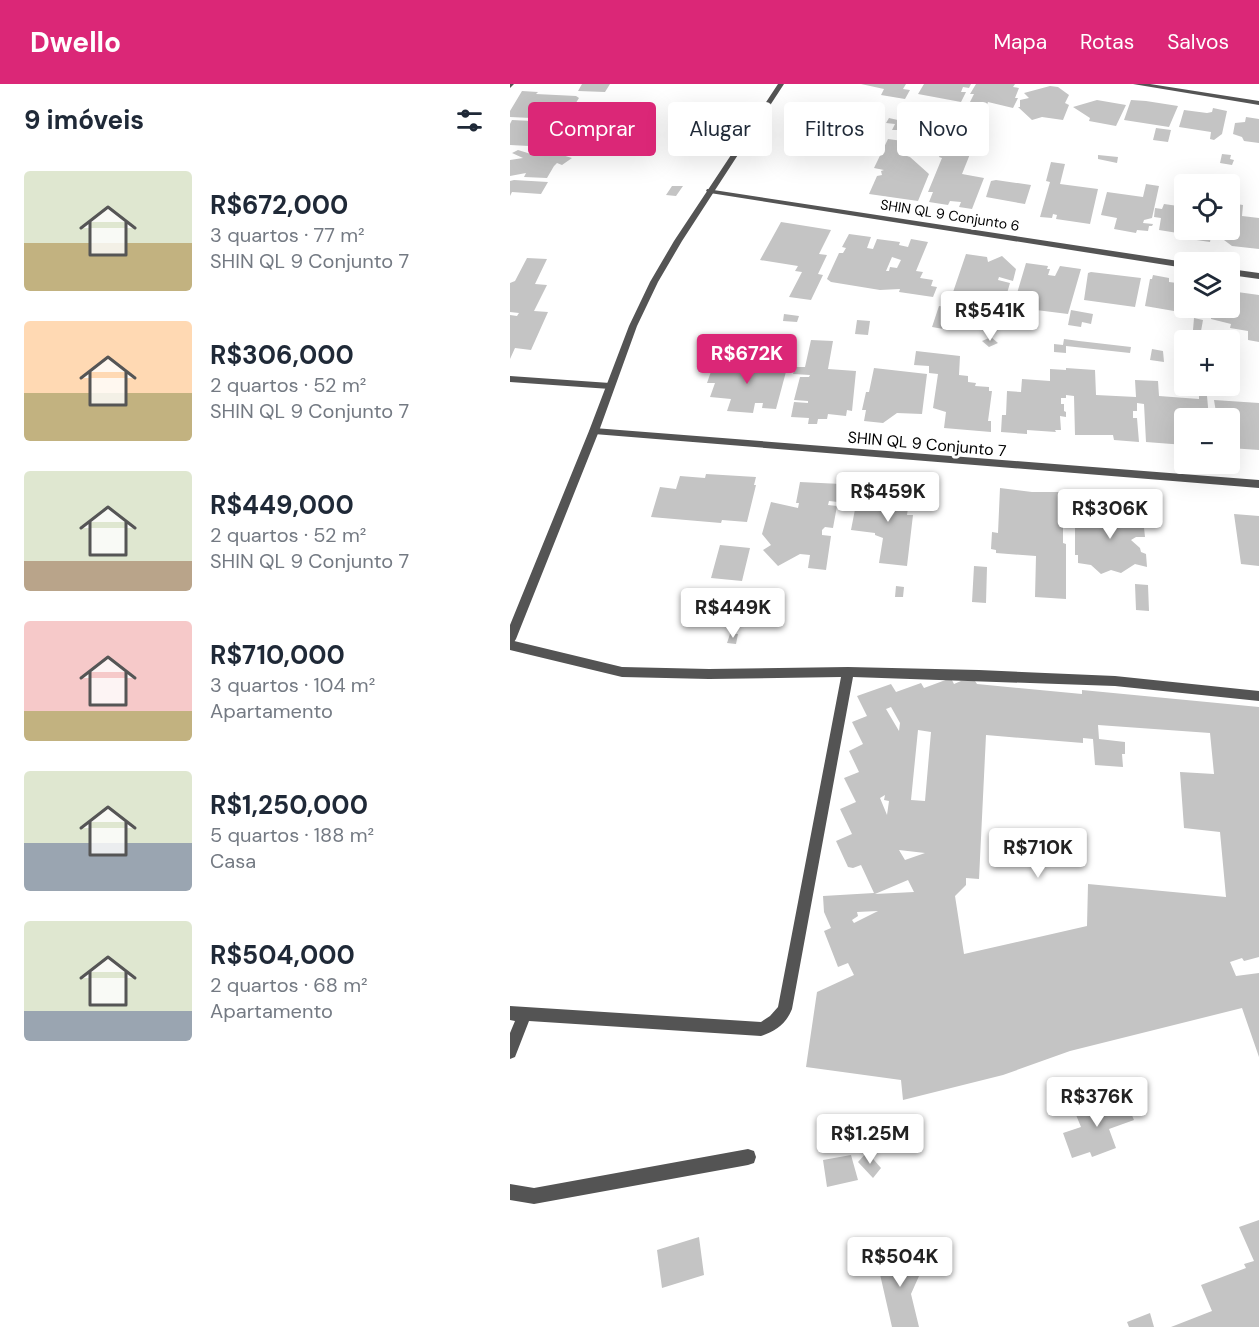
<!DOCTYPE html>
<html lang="pt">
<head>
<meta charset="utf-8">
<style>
	:root { --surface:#fff; --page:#f6f6f7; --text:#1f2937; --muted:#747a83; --accent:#db2777 }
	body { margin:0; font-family:"DM Sans",sans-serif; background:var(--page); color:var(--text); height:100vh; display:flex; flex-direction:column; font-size:22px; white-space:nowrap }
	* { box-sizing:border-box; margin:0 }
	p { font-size:20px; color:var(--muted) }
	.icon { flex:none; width:33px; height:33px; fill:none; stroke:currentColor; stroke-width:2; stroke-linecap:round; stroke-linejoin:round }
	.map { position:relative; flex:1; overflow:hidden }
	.details { display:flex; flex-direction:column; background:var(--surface); width:510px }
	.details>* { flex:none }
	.hud { position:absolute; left:18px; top:18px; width:570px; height:54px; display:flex; gap:12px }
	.buttons { position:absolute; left:664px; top:90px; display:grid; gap:12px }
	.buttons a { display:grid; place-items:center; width:66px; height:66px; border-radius:6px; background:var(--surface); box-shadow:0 6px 24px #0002; font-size:30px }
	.price { position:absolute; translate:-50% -51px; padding:0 14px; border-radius:6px; background:#fff; color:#222; font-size:20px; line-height:39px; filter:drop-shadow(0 2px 3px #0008) }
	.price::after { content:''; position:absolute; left:50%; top:36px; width:18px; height:14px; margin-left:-9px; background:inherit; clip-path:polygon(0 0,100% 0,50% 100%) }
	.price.active { background:var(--accent); color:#fff }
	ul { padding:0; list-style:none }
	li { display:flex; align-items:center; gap:18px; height:150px; padding:0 24px }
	li span { display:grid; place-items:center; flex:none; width:168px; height:120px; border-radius:6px; color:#555 }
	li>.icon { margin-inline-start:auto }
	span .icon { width:72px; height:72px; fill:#fffc; stroke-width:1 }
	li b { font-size:26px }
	h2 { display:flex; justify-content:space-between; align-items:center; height:72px; padding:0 24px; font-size:26px }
	.pill { padding:0 21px; border-radius:6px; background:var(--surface); box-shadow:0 6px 24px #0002; font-size:21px; line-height:54px }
	.pill.active { background:var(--accent); color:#fff }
	header { display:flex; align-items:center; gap:36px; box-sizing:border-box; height:84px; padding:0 30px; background:var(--accent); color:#fff }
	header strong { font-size:28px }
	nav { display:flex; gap:33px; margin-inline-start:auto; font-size:21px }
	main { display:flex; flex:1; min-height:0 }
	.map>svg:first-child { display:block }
</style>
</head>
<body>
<header>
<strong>Dwello</strong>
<nav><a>Mapa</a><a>Rotas</a><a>Salvos</a></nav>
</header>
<main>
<section class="details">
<h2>9 imóveis<svg class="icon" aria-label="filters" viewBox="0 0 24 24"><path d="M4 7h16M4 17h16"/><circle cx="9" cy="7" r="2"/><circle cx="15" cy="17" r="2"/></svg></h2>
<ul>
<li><span style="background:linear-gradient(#dfe7d0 60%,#c2b280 0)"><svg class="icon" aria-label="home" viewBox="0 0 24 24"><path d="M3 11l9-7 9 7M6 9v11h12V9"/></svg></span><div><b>R$672,000</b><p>3 quartos · 77 m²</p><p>SHIN QL 9 Conjunto 7</p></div></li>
<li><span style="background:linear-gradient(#ffd9b3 60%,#c2b280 0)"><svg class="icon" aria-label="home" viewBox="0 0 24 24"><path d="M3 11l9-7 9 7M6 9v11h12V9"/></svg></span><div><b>R$306,000</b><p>2 quartos · 52 m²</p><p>SHIN QL 9 Conjunto 7</p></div></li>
<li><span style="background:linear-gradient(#dfe7d0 75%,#b9a48a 0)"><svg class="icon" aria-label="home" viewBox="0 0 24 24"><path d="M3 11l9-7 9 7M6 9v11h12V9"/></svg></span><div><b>R$449,000</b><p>2 quartos · 52 m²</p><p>SHIN QL 9 Conjunto 7</p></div></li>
<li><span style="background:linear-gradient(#f6c9c9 75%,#c2b280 0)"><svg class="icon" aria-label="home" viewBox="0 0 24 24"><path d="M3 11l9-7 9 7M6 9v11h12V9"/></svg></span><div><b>R$710,000</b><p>3 quartos · 104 m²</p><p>Apartamento</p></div></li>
<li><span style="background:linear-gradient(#dfe7d0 60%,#9aa5b1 0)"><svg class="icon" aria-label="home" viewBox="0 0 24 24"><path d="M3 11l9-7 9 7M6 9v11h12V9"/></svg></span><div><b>R$1,250,000</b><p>5 quartos · 188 m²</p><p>Casa</p></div></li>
<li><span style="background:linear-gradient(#dfe7d0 75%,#9aa5b1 0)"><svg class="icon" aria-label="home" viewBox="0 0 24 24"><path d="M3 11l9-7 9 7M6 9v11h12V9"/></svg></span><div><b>R$504,000</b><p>2 quartos · 68 m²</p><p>Apartamento</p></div></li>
</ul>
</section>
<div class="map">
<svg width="749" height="1243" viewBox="0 0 749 1243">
	<rect width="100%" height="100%" fill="#fff"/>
	<!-- building -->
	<path fill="#c4c4c4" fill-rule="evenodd" d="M72 0H100L95 8 68 7Z
		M351 0H396L393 5 400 6 395 15 371 11 374 5Z
		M414 0H461L459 4 453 3 451 8H456L451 18 408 10Z
		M466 0H505L503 3 509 4 505 14H508L503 24 478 18 477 21 460 18 464 10H460Z
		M540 2 548 3 559 11 555 19 559 21 553 36 532 33 522 36 508 23H510V16L519 14 514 9Z
		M12 7 28 8 26 10 66 12 69 14 60 28 95 30 91 37 74 36 72 42 62 41 65 36 0 33V27Z
		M587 16 616 21 606 42 579 37 580 34 563 23Z
		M621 16 636 17 668 22 659 43 614 36Z
		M703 24 717 27 712 50 704 56 700 55 701 48 669 43 674 26 697 29 702 28Z
		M736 33 749 35V59L734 57 732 53 723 50 725 39 735 38Z
		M379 34 392 37 391 41H395L394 46H382L385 40 376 39Z
		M2 36 60 39 49 62 39 63 0 61V40Z
		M646 44 661 46 658 58 643 56Z
		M378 55 400 58 394 71 400 73 419 90 408 117 359 110 367 92 372 91 371 87 374 86 364 84Z
		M29 64 62 74 52 81 47 79 44 82 37 94 14 93 16 89 0 92V76L13 74 2 69 8 66 21 70Z
		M436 66 460 70 452 90 474 94 462 125 449 123 451 118 440 117 438 121 419 118 423 108H418L432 74 429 73 431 68 435 69Z
		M712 70 721 71 720 75 724 76 722 81 710 79Z
		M588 71 608 73 607 79 588 75Z
		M541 78 555 80 550 100 588 105 580 140 546 135 547 131 543 130 542 134 530 133 540 98 536 97Z
		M4 96 38 98 31 110 2 108 0 112V97Z
		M486 96 521 101 515 120 476 113 481 97Z
		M636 100 649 102 642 134 634 136 633 139 643 140 642 142H639L638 147 627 146 626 149 604 145 607 134 591 131 597 108 633 113Z
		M162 102H173L166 112 156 111Z
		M720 119 733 121 732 132 749 134V165L722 162 710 153 711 146H720Z
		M654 120 675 123V146H702L700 158 673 154 674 150 649 146 651 134 644 133 645 124 652 125Z
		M271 138 321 146 309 170 317 171 308 190 313 191 301 216 279 213 292 188 285 187 288 182 250 176Z
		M339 150 361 153 357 164 363 165 367 155 390 158 389 161 398 163 401 155 418 158 406 187 413 188 410 194 423 196 421 202 427 203 423 213 389 208 390 205 370 206 321 198 317 195 329 169H333L336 164 332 163ZM382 173 391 176 387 184 380 183 379 187H376Z
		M456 170 477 173 478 178 492 172 506 185 503 197 489 193 488 196 500 199 493 223 441 214Z
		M17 174 37 175 25 200 37 201 24 227 38 228 21 266 5 264 0 275V231L7 232 9 229 0 228V199L5 197Z
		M516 179 538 182 537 185H540L538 191 545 192 550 182 571 185 558 230 503 223Z
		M581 188 631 194 625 223 574 216 578 189Z
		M643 191 659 194V198L675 200V224H694L693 232 635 222 640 195H642Z
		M720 207 749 211V258L738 256V247L720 244 721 240 701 235 702 224H720Z
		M429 222 446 224 439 246 422 243Z
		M561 226 583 230 581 240 572 238 571 243 558 241Z
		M274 230 289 232 287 238 273 237Z
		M684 234 693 236 691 247 683 246Z
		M347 236 360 237 358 251 345 250Z
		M481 253 488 259 479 263 472 257Z
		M554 255 569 257 621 263 620 269 556 262V269L544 268V260L553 261Z
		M301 256 323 257 318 285 346 287 342 327 337 326 336 332 318 330 317 335H308L307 340H298L299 334 281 333 284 318 298 319V317L284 316 290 293H299L300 291 283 290 285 283H295Z
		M642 265 653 267 654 278 640 276Z
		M406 267 450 272 449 291 458 292V298L466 299 465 302 479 303V307H482L478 337H481V348L434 344 436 328 423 324 428 290 419 289V282L404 281Z
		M205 276 240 279V282L277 284 266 325 252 324 253 319H245L243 329 217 327 221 315 200 313 205 299H197Z
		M364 284 417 290 412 330 387 329 373 339 354 337 356 326H352L356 308H359Z
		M556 284 585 286 586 311 626 313 625 296 648 297 649 312 689 315V311L697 312 699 334H675V361L636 358 634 320 627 319V327H623V334H627L629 358 604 356 603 351H565L564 312 556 311V314H551V320H554V327L556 328V333L550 332 551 346H545L546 348 517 346V350L491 348 492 331H496L497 307 511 308 512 295 540 297V285L556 286Z
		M704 316 749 319V366L720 364V334H707Z
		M196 390 246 393 244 401H246L237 438 212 436 211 439 141 433 150 403 166 405 170 392 195 394Z
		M290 398 331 400 328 418 319 417 318 421 327 422 323 444 315 443 312 446V451L321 452 316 486 298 484 300 471 290 470 268 482 253 466 261 461 252 450 261 418 288 424 289 419H286Z
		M377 401 401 403 397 431H403L397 482 369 479 373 454 365 451V449L341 446 347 415 375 417Z
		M490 404 522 408H553L556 410V427L553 426V459L556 460V515L525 513 526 472 486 469V466L481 465 482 448 488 449Z
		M597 419 612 431 618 427 626 433 633 434 635 453H626L621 456 630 464 631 468 636 470 637 483 625 480 611 489 601 486 591 490 581 481 568 479V471H565V435L583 437 577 432Z
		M724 430 749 432V482L731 480Z
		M210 461 240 464 232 497 201 494Z
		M464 482 477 483 476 519 462 518Z
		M625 500 638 501 639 527 626 526Z
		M386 502 394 503 393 513H385Z
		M222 530 221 541 200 542 201 531Z
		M220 550H228L226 560 217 559Z
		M441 594 444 600 451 597H465L467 600 572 610V606L749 623V873L734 877 732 874 720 878 726 892 749 889V973L732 924 560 967 493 991 393 1016 391 996 296 983 307 908 344 891 338 879 328 883 314 847 321 844 314 828 313 812 364 809 351 781 343 784 338 783 326 757 342 750 330 725 346 718 334 694 349 688 339 667 353 660 342 638 357 632 347 612 381 600 386 608 411 599 414 604ZM381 623 390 639 389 647 376 625ZM588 641 700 649 704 690 670 688 674 744 710 748 716 813 578 800 577 842 454 870 445 812 456 801V794L469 795 476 651 573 659V654L583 655 585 681 613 683 612 670H615V658L589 655ZM408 646 421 648 415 717 401 716ZM375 711 374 716 379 717 377 731 370 714ZM389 766 415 769 395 776ZM398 796 404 808 365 810ZM368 827 344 839 342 836 348 832 347 828Z
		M615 1015 624 1036 599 1045 606 1064 582 1073 580 1068 562 1074 553 1049 571 1043 564 1026Z
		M357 1068 371 1084 363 1094 348 1078Z
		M341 1071 348 1096 317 1103 313 1076Z
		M749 1136V1243H661L702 1227 691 1201 736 1184 734 1180 744 1177 729 1143Z
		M189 1153 194 1191 152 1204 147 1166Z
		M391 1168 413 1183 401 1210 409 1243H382L367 1177Z
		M640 1229 644 1243H619L617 1238Z"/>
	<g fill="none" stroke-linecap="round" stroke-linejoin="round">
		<!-- service -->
		<path fill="#545454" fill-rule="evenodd" d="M0 556 112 583 199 585 338 583 469 586 605 592 749 607V617L605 602 343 593 282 925C276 940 266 947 251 952L19 937 5 973 0 975V949L5 937 0 936V922L251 938 260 932 268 923 331 593 199 595 112 593 0 566Z
			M238 1065 244 1067 246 1073 244 1079 238 1081 24 1120 0 1116V1100L24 1104Z"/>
		<!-- minor -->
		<path fill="#545454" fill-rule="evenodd" d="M0 0H4L0 4Z
			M623 0H640L749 17V21Z
			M197 105 675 178V184L200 109 196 107Z
			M720 185 749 189V195L720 191Z
			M0 292 100 299 105 302 100 305 0 298Z
			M84 344 749 396V404L84 350 79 347Z"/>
		<!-- tertiary -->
		<path fill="#545454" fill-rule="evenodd" d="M268 0H274L172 157 148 198 127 242 89 347 6 555 4 558 0 560V541L79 347 119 242 140 198 164 157Z"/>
	</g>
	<g text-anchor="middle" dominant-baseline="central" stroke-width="6" stroke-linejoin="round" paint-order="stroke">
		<!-- far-street labels -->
		<g font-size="14" fill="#000" stroke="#fff">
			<text transform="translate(440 131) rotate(9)">SHIN QL 9 Conjunto 6</text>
		</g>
		<!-- street labels -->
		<g font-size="16" fill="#000" stroke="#fff">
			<text transform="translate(417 360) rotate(5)">SHIN QL 9 Conjunto 7</text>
		</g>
	</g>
</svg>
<div class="buttons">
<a><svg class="icon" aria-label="locate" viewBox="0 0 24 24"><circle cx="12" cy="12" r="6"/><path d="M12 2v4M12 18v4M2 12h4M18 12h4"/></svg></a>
<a><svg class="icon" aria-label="layers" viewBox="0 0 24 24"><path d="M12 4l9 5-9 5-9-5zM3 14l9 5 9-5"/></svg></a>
<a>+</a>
<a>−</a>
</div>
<b class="price" style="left:480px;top:258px">R$541K</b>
<b class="price active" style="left:237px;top:301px">R$672K</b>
<b class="price" style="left:378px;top:439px">R$459K</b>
<b class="price" style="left:600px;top:456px">R$306K</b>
<b class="price" style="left:223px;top:555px">R$449K</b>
<b class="price" style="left:528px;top:795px">R$710K</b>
<b class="price" style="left:587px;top:1044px">R$376K</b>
<b class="price" style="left:360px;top:1081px">R$1.25M</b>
<b class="price" style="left:390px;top:1204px">R$504K</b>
<div class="hud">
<a class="pill active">Comprar</a>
<a class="pill">Alugar</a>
<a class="pill">Filtros</a>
<a class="pill">Novo</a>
</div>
</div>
</main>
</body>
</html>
